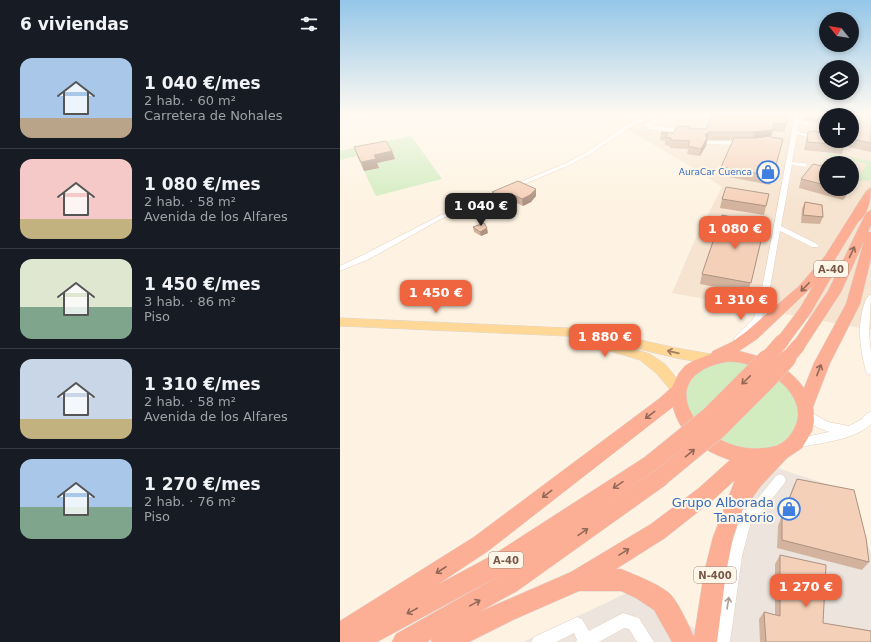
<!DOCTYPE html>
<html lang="es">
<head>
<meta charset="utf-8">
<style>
	:root { --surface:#171b24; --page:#20242c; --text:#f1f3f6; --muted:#9ea1a6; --line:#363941; --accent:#ef6540 }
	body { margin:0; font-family:"DejaVu Sans",sans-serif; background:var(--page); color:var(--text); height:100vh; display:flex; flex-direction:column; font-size:15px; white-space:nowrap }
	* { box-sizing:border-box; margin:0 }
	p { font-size:13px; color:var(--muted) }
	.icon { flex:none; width:22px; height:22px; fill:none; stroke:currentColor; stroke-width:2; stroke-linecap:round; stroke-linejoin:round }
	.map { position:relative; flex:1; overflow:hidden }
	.side { display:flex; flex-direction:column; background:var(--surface); width:340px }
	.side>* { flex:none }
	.needle { width:26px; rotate:300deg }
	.tools { position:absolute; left:479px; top:12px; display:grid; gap:8px }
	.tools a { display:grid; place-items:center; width:40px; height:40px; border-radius:50%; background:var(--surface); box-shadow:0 2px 6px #0003; font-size:20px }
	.price { position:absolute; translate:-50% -34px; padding:0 9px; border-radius:8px; background:var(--accent); color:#fff; font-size:13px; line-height:26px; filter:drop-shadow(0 1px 2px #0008) }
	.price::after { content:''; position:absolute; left:50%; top:24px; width:12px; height:9px; margin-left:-6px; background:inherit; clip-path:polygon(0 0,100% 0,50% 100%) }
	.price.selected { background:#222; color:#fff }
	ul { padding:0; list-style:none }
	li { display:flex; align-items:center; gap:12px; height:100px; padding:0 20px }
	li+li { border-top:1px solid var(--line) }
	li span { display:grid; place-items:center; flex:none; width:112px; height:80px; border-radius:12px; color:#555 }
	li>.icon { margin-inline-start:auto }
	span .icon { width:48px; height:48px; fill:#fffc; stroke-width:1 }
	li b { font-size:17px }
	h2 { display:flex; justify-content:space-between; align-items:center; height:48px; padding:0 20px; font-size:17px }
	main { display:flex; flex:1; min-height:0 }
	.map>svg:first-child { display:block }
</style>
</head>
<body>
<main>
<section class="side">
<h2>6 viviendas<svg class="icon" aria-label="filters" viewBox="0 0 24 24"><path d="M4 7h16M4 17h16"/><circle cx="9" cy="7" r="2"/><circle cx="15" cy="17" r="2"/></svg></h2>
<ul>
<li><span style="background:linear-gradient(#a9c7e8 75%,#b9a48a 0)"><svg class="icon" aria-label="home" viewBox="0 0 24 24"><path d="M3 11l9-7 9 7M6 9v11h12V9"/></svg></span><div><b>1 040 €/mes</b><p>2 hab. · 60 m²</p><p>Carretera de Nohales</p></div></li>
<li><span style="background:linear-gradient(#f6c9c9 75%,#c2b280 0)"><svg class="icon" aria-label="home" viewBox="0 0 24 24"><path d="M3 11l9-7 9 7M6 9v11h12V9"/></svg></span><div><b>1 080 €/mes</b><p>2 hab. · 58 m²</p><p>Avenida de los Alfares</p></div></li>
<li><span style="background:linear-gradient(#dfe7d0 60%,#7fa58c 0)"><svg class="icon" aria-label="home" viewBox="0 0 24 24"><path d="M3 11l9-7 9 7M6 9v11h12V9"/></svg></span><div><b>1 450 €/mes</b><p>3 hab. · 86 m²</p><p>Piso</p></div></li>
<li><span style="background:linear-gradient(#c9d6e8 75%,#c2b280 0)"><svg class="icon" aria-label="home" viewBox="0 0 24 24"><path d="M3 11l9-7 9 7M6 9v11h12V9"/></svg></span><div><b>1 310 €/mes</b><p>2 hab. · 58 m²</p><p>Avenida de los Alfares</p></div></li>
<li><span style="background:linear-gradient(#a9c7e8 60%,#7fa58c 0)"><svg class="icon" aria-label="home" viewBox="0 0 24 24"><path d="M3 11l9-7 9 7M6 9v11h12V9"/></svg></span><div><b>1 270 €/mes</b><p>2 hab. · 76 m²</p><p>Piso</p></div></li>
</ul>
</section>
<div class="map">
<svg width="531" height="642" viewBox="0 0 531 642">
	<rect width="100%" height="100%" fill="#fef3e2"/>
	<!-- residential -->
	<path fill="#f6e4d0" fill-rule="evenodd" d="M297 114H531V330L332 293 357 235 382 187 355 169 280 125V122ZM486 115H512V141H486ZM486 163H512V189H486Z"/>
	<!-- industrial -->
	<path fill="#ece4dd" d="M434 467 508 491 531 554V642H183L289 592 376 640 393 531 409 494Z"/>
	<!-- green -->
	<path fill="#d2ecc0" d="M71 136 102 179 36 196 24 171 39 168 37 163 55 159 49 149 0 160V151Z
		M485 153 530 161 531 160V179L529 181 517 180 527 164 485 155Z
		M384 361C404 361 425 367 441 380 462 397 465 433 437 445 421 452 403 451 387 445 382 443 377 438 372 435 366 431 357 426 353 420 345 407 343 390 353 378 356 375 358 371 361 369 367 365 378 363 384 361Z"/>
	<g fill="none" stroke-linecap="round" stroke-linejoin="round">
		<!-- minor casing -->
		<g stroke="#e2cfbd" stroke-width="1">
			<path id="minor" d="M312 114H319L292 126 249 155 230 165 103 218 29 259 0 271V266L23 255 99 216 226 163 245 153 288 124Z
				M325 114H332L310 125 360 132 369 114H374L365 134 362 136 309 129 304 125Z
				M455 114H460L459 120 474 125 471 127 459 123 457 131 472 136 469 138 457 134 452 162 465 163 468 165 465 167 452 165 441 226 479 245 478 247H472L440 231 427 305 420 322 401 341 398 342 393 339 413 319 419 305Z
				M368 141H402L405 143 402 145 366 144V142Z
				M531 295 529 334 531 352V375L527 374 526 371C520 349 517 327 524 305 526 300 526 297 531 295Z
				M466 410 488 422 509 426 522 419 527 413 531 412V424C514 441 477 443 455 448L451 446 449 443 451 440 489 432C480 428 465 424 461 414L462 411Z
				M440 474 444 476 446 480 444 484 423 510 411 522 402 556 390 642H374L388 556 399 521 389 514 387 510 389 506 393 504 405 510 415 502 436 476Z
				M283 613 299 618 314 642H297L289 629 284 628 259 642H236L237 640 234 633 216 642H191L194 637 237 617 242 619 249 631Z"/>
		</g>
		<!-- major casing -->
		<g stroke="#dcd4cf" stroke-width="1">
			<path id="major" d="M0 318 251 329 336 348 371 354 376 356 377 359 376 362 371 364 336 358 266 341 310 354 326 365 346 390 344 394 339 395 334 394 316 373 300 360 247 344 245 341 249 337 0 326Z"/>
		</g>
		<!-- highway casing -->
		<g stroke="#dcd4cf" stroke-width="1">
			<path id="highway" d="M531 188C531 199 528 215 518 222L494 261 499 264 470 314 447 345 442 346 437 345 435 341 460 308 473 286 417 339 399 351C427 358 446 364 464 388L474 363 506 304 524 241 501 292 463 350 458 351 453 350 451 346 488 291 526 213 531 210V225L528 232H531V258L520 304 490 363 473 407 474 421 472 431 462 448 447 458 420 487 410 501 405 503 393 537 386 573 377 642H332L314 610 296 598 281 591H239L175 619 129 642H91L92 639 87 642H52L56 634 166 572 37 642H0V621L134 537 320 398 332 387 339 373 345 366 353 361 371 354 373 351 392 342 407 331 459 286 485 256 526 191ZM386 362C420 359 478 396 451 434 447 440 439 446 431 447 364 461 304 377 386 362ZM333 407C340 436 363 451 390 460L359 488 311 524 231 572 139 612 177 591 327 484 329 478 327 472 320 469 313 472 249 515 317 469 320 463 317 457 311 455 305 457 153 555 97 585 148 551ZM395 480 373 537 364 573 354 637C349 626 338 601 329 593 315 582 297 576 281 569H276L325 538 373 500Z"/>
		</g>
		<!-- path -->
		<path stroke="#dab39b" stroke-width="1" stroke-dasharray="0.5 2" stroke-linecap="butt" d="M0 122 53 114"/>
		<!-- minor -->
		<use href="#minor" fill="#fff" fill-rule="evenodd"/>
		<!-- major -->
		<use href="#major" fill="#ffd898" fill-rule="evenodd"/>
		<!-- highway -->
		<use href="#highway" fill="#fcaf95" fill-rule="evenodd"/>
		<!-- highway-bridge-far1 casing -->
		<g stroke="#dcd4cf" stroke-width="14" stroke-linecap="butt">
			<path id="highway-bridge-far1" d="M426 359 442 341
				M447 359 458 346"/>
		</g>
		<!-- highway-bridge casing -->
		<g stroke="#dcd4cf" stroke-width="18" stroke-linecap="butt">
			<path id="highway-bridge" d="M311 463 369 416 427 358
				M320 478 377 431 427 381 448 358"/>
		</g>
		<!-- highway-bridge-far1 -->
		<use href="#highway-bridge-far1" stroke="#fcaf95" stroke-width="14"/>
		<!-- highway-bridge -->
		<use href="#highway-bridge" stroke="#fcaf95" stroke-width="17"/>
	</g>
	<!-- wall -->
	<path fill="#d3b39e" d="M372 114 446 125 444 132 432 131 431 137 443 139 430 185 379 175 381 167 393 140H367L366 146 360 156 347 154 348 149 330 148V146L325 145V141L320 140 321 133H333L350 127V129H366Z
		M467 114H482L479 123 465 120Z
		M531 114V152L504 146 502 154 464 150 466 140 468 132 486 141H512V115Z
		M14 147 52 151 55 159 37 163 39 168 24 171 17 156Z
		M486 167V189H510L503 200 459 188 461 179Z
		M152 192 196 196 191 202 183 206 177 203 167 208 153 199Z
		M382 199 426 206 424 215 380 208Z
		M465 202 483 217 480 224 461 223 462 209Z
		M425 224 408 293 360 284 362 274Z
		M133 227 148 233 141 236 134 232Z
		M457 479 529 562 522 570 437 548 438 526 453 487Z
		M440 555 483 623 531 642H420L419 619 424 612 435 615V564Z"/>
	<!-- shaded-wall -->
	<path fill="#ac9281" d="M433 130 431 137 413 140 414 132Z
		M369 132 366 146 360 156 361 149 365 135Z
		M52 151 55 159 37 163 39 168 24 171 21 162 34 155Z
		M517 175 513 184 512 186V182Z
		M196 189V196L191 202 183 206 182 199Z
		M508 189H510L503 200 507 191Z
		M176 196 177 203 167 208 166 200Z
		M147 228 148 233 141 236 140 232Z"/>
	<!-- building -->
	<path fill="#f5d0b8" stroke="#ac9281" d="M372 114H448L446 125 434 123 433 130 414 132H369L365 135 367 138 361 149 348 146 350 141 331 140V138L325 137 328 134 321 133 322 132 333 133 338 126 350 127 349 129H366Z
		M489 114H531V143L512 139V115H488Z
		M473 131 486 134V141H505L504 145 467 142 468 132Z
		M431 136V137L443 139 433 176 381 167 394 138H415Z
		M46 141 52 151 34 155 36 159 21 162 14 147Z
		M473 164 486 167V185L461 179Z
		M512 173 517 175 512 182Z
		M178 181 196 189 190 195 182 199 176 196 166 200 152 192Z
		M386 187 429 194 426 206 382 199Z
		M500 189H508L507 191Z
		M465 202 482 205 483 217 463 215Z
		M382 215 425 224 411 283 362 274Z
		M144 223 147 228 140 232 133 227Z
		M457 479 514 490 526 538 529 562 442 540V517Z
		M440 555 486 565 483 623 531 631V642H426L424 612 440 616Z"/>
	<!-- one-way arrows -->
	<defs><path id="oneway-shaft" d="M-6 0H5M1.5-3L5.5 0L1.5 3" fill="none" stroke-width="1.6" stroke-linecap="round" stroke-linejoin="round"/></defs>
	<g stroke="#926957">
		<use href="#oneway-shaft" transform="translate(512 252) rotate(-65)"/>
		<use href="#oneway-shaft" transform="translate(465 287) rotate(134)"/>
		<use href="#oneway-shaft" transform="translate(479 370) rotate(-69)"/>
		<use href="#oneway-shaft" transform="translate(406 380) rotate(136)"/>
		<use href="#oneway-shaft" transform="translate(310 415) rotate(143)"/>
		<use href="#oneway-shaft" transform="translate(350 453) rotate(-40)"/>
		<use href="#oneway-shaft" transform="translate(278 485) rotate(146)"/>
		<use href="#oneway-shaft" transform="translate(207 494) rotate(143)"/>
		<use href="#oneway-shaft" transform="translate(243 532) rotate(-35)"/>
		<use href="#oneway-shaft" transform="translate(284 552) rotate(-32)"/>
		<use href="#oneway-shaft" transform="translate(101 570) rotate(147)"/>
		<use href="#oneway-shaft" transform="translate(135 603) rotate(-29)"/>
		<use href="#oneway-shaft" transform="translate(72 611) rotate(152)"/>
	</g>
	<use stroke="#a07e5f" href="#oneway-shaft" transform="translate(333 352) rotate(-167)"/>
	<use stroke="#ad9b91" href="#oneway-shaft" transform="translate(388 603) rotate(-81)"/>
	<!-- sky -->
	<linearGradient id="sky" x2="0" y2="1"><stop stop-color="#94c6e8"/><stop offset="0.56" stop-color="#fffaf2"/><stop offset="1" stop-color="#fffaf2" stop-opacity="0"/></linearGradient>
	<rect width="531" height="204" fill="url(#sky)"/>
	<!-- icons -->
	<defs>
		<g id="shop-ring" transform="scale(1.15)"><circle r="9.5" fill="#fff6ea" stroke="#3f7fe0" stroke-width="1.5"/><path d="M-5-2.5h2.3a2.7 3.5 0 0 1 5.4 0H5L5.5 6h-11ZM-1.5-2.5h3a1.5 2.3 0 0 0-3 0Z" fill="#3f7fe0"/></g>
	</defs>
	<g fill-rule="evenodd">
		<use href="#shop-ring" x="428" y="172"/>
		<use href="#shop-ring" x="449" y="509"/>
	</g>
	<g text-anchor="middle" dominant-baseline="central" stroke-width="4" stroke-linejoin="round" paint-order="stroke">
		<!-- far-shop labels -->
		<g font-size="9" fill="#366cbe" stroke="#fff6ea" text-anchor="end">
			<text x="412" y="172">AuraCar Cuenca</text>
		</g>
		<!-- shield labels -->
		<g fill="#fff6ea" stroke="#a08778" stroke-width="1">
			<rect x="474" y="261" width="34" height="16" rx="3"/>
			<rect x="149" y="552" width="34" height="16" rx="3"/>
			<rect x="354" y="567" width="42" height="16" rx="3"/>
		</g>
		<g font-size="10" font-weight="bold" fill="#775847">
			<text x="491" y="269">A-40</text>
			<text x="166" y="560">A-40</text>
			<text x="375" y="575">N-400</text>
		</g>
		<!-- near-shop labels -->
		<g font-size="13" fill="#366cbe" stroke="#fff6ea" text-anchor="end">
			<text x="434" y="502">Grupo Alborada<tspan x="434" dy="15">Tanatorio</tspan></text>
		</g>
	</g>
</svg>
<div class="tools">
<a><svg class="needle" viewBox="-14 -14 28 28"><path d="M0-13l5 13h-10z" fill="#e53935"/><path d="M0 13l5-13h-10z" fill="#9ea1a6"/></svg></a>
<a><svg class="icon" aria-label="layers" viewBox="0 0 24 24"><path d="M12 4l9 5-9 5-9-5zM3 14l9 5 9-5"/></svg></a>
<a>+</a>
<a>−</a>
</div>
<b class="price selected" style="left:141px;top:227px">1 040 €</b>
<b class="price" style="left:395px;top:250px">1 080 €</b>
<b class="price" style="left:96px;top:314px">1 450 €</b>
<b class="price" style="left:401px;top:321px">1 310 €</b>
<b class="price" style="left:265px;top:358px">1 880 €</b>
<b class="price" style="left:466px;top:608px">1 270 €</b>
</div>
</main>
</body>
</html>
